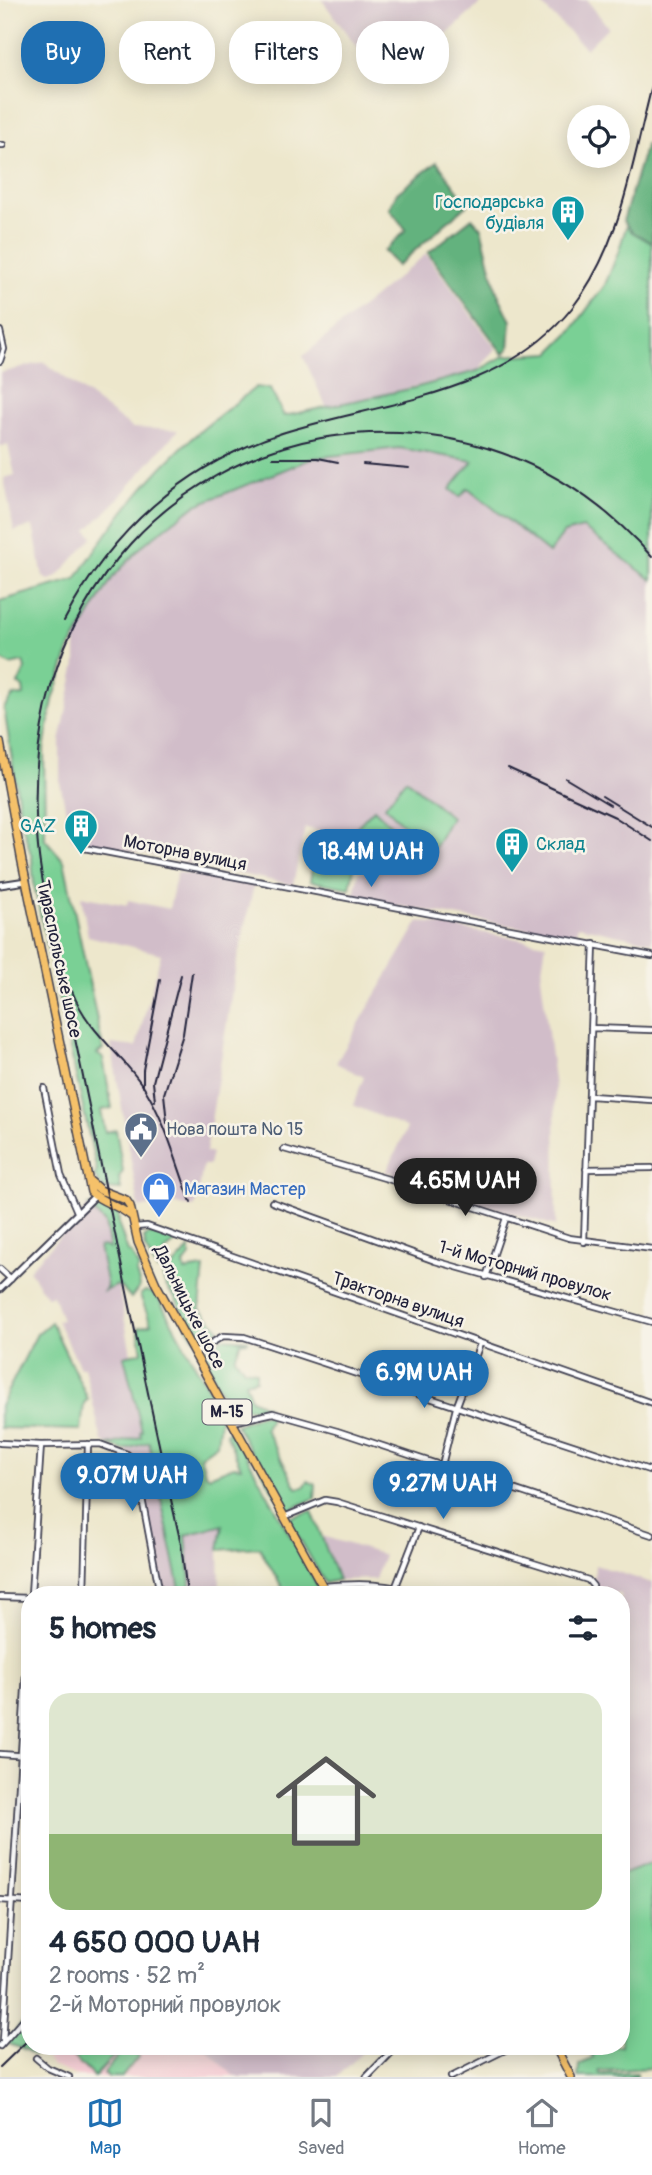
<!DOCTYPE html>
<html lang="en">
<head>
<meta charset="utf-8">
<style>
	:root { --surface:#fff; --page:#f6f6f7; --text:#1f2937; --muted:#747a83; --line:#e0e1e3; --accent:#1f6fb2 }
	body { margin:0; font-family:Pangolin,sans-serif; background:var(--page); color:var(--text); height:100vh; display:flex; flex-direction:column; font-size:26px; white-space:nowrap }
	* { box-sizing:border-box; margin:0 }
	p { font-size:23px; color:var(--muted) }
	.icon { flex:none; width:38px; height:38px; fill:none; stroke:currentColor; stroke-width:2; stroke-linecap:round; stroke-linejoin:round }
	.map { position:relative; flex:1; overflow:hidden }
	.drawer { position:absolute; left:21px; top:1586px; width:609px; height:469px; display:flex; flex-direction:column; background:var(--surface); border-radius:28px; box-shadow:0 4px 18px #0003 }
	.drawer>* { flex:none }
	.guide { position:absolute; left:21px; top:21px; width:611px; height:63px; display:flex; gap:14px }
	.controls { position:absolute; left:567px; top:105px; display:grid; gap:14px }
	.controls a { display:grid; place-items:center; width:63px; height:63px; border-radius:50%; background:var(--surface); box-shadow:0 4px 18px #0003; font-size:35px }
	.price { position:absolute; translate:-50% -60px; padding:0 16px; border-radius:24px; background:var(--accent); color:#fff; font-size:23px; line-height:46px; filter:drop-shadow(0 2px 4px #0008) }
	.price::after { content:''; position:absolute; left:50%; top:42px; width:21px; height:16px; margin-left:-10px; background:inherit; clip-path:polygon(0 0,100% 0,50% 100%) }
	.price.active { background:#222; color:#fff }
	ul { padding:0; list-style:none }
	li { display:grid; align-content:center; gap:14px; height:371px; padding:0 28px }
	li span { display:grid; place-items:center; height:217px; border-radius:21px; color:#555 }
	li>.icon { margin-inline-start:auto }
	span .icon { width:126px; height:126px; fill:#fffc; stroke-width:1 }
	li b { font-size:30px }
	h2 { display:flex; justify-content:space-between; align-items:center; height:84px; padding:0 28px; font-size:30px }
	.pill { padding:0 24px; border-radius:28px; background:var(--surface); box-shadow:0 4px 18px #0003; font-size:24px; line-height:63px }
	.pill.active { background:var(--accent); color:#fff }
	.tab-bar { display:flex; justify-content:space-around; align-items:center; height:98px; border-top:2px solid var(--line); background:var(--surface); font-size:19px; color:var(--muted) }
	.tab-bar a { display:grid; justify-items:center; gap:4px }
	.tab-bar .active { color:var(--accent) }
	.map>svg:first-child { display:block }
</style>
</head>
<body>
<div class="map">
<svg width="652" height="2077" viewBox="0 0 652 2077">
	<rect width="100%" height="100%" fill="#f7f3e8"/>
	<filter id="ink" filterUnits="userSpaceOnUse"><feTurbulence type="fractalNoise" baseFrequency=".0143" numOctaves="2"/><feDisplacementMap in="SourceGraphic" scale="14" xChannelSelector="R" yChannelSelector="G"/><feConvolveMatrix kernelMatrix="1 2 1 2 8 2 1 2 1" color-interpolation-filters="sRGB"/></filter>
	<filter id="wash" filterUnits="userSpaceOnUse"><feTurbulence type="fractalNoise" baseFrequency=".00686" numOctaves="4" result="noise"/><feDisplacementMap in="SourceGraphic" scale="28" xChannelSelector="R" yChannelSelector="G"/><feGaussianBlur stdDeviation="1.57" result="paint"/><feColorMatrix in="noise" values="0 0 0 0 0 0 0 0 0 0 0 0 0 0 0 0 0 1.4 0 .05"/><feComposite in="paint" operator="in"/></filter>
	<g filter="url(#wash)">
		<rect width="100%" height="100%" fill="#ede7cc"/>
		<!-- built -->
		<path fill="#f6cfd6" d="M59 2046H203L235 2077H80L52 2066 46 2058Z"/>
		<!-- industrial -->
		<path fill="#d1bdc9" d="M322 0H484L409 70 380 79Z
			M537 0H587L608 27 586 49Z
			M426 254 496 349 477 371 327 408 303 356Z
			M44 362 132 428 178 430 108 510 87 530 93 537 57 577 49 580 43 577 33 526 14 531 4 478 15 475 8 445 0 446V373Z
			M399 448 473 461 450 489 467 487 549 553 564 533 583 528 652 580V942L578 926 575 937 353 898 359 871 377 874 382 844 305 828 293 885 72 839 60 783V742L76 663V640L85 620 113 577 144 544 194 506 313 458 351 455Z
			M177 872 254 885 236 966 206 1152 212 1153 209 1165H203L197 1202 194 1207 163 1203 139 1208 111 1044 136 1047 161 954 88 936 81 896 127 905 128 900 169 909Z
			M419 921 546 944 541 976 555 1088 556 1226 396 1178 391 1171 385 1175 407 1128 353 1105 364 1077 336 1063Z
			M88 1206 105 1223 110 1250 99 1248 105 1270 107 1287 105 1290 118 1285 131 1354 124 1357 142 1431 141 1437 108 1445 102 1441 84 1367H80L57 1321 62 1320 53 1295 47 1297 29 1270Z
			M149 1441 181 1594H162L136 1460 124 1450Z
			M224 1525 219 1550 220 1594H191L186 1534Z
			M322 1536 384 1555 375 1579 338 1580Z
			M595 1565 652 1583V1863L621 1875V1594H593Z
			M203 2046H369L337 2077H235Z"/>
		<!-- green -->
		<path fill="#7ad095" stroke="#4e7968" stroke-width="2" d="M652 134V580L583 528 564 533 549 553 468 488 460 497 450 489 473 461 399 448 313 458 194 506 144 544 113 577 70 648 53 700 44 749 45 839 64 861 103 1049 97 1054 103 1058 112 1108 101 1110 105 1132 116 1130 123 1171 119 1178 121 1190 104 1189 94 1176 97 1171 34 885 32 858 22 824 4 708 13 696 24 695 23 687 18 684 25 669 23 662 10 665 0 659V601L76 579C106 532 140 487 180 449 204 426 231 407 256 387L270 389 284 416 414 388 477 371 504 356 550 353 568 335 605 285 618 253 645 167Z
			M406 779 451 817 427 861 421 843 385 806Z
			M374 809C389 824 416 843 418 865L383 852 384 839 352 832Z
			M314 859 354 867 350 888 310 881Z
			M99 1204 118 1212 119 1226 128 1252 131 1253 139 1268 136 1273 140 1286 131 1298 118 1285 104 1291 107 1286 99 1247 104 1246 110 1249 105 1223 88 1206Z
			M149 1234 164 1235 174 1239 175 1243 165 1251V1258L160 1269 157 1270 146 1250 144 1238Z
			M190 1248V1256L184 1264 185 1271 204 1268 200 1309 220 1329 199 1341C181 1329 187 1317 177 1301 172 1291 165 1289 163 1277Z
			M145 1291 156 1294 221 1412 217 1444 200 1456 205 1472 209 1476 234 1466 241 1467 226 1434 232 1429 322 1594H286L259 1547 219 1550 223 1525 186 1535 191 1594H181L149 1442 124 1450 108 1445 141 1437 140 1432 142 1431 124 1356 142 1352 138 1328 151 1324 140 1295Z
			M51 1322 88 1399 84 1403 81 1430 0 1428V1406L37 1334Z
			M222 1338 248 1340 247 1342 241 1341 235 1358 244 1369 256 1371V1379L245 1382 251 1399 268 1407 237 1409 228 1404 201 1353Z
			M261 1415H271L265 1429 297 1488 304 1487 308 1481 316 1485 315 1498 285 1512 236 1425Z
			M312 1511 338 1580 325 1583 288 1518Z
			M652 1863V2068L599 2071 600 2074 637 2073V2077H578L579 2065 593 2058 587 2047 576 2053 573 2046H621V1875Z
			M30 2015V2046H41L34 2055 26 2050 9 2044 8 2039Z
			M72 2046H123L94 2077 67 2051Z
			M126 2046 139 2056 122 2077H109L104 2073Z"/>
		<!-- forest -->
		<path fill="#63b27e" stroke="#426a5c" stroke-width="2" d="M646 144H652V243L632 232 623 221Z
			M437 162 468 204 397 266 384 251 406 230 389 208 397 193Z
			M472 218 481 228 497 292 511 321 509 349 503 354 428 253Z"/>
	</g>
	<g filter="url(#ink)">
		<g fill="none" stroke-linecap="round" stroke-linejoin="round">
			<!-- minor casing -->
			<g stroke="#404051" stroke-width="8">
				<path id="minor" d="M0 145H3
					M0 331 4 349 0 361
					M84 848 652 956
					M591 1028 652 1030
					M44 1088 61 1175 78 1214
					M590 1096 652 1100
					M284 1149 388 1179 569 1238 652 1249
					M586 1169 652 1168
					M272 1202 435 1261 652 1322
					M135 1227 147 1226 652 1403
					M584 1242 594 944
					M0 1269 11 1279
					M486 1277 506 1218
					M195 1353 223 1336 244 1337 652 1471
					M233 1422 273 1413 337 1431 652 1535
					M0 1443 41 1445 100 1444 127 1454 135 1461 160 1594
					M442 1465 456 1408 480 1344
					M284 1517 325 1500 337 1502 588 1580 593 1586V1594
					M324 1586C360 1583 387 1583 423 1594
					M396 1586 419 1527
					M31 1594 41 1445
					M84 1594 88 1444
					M0 1597 30 1598
					M0 1754 30 1756
					M0 1900 30 1902
					M3 2041 30 1609
					M0 2046 30 2012
					M36 2058 48 2068 69 2077
					M451 2077 513 2046"/>
			</g>
			<!-- tertiary casing -->
			<g stroke="#404051" stroke-width="9">
				<path id="tertiary" d="M0 885 26 881
					M0 1289 95 1196
					M367 2077 397 2046"/>
			</g>
			<!-- primary casing -->
			<g stroke="#404051" stroke-width="10">
				<path id="primary" d="M0 742 22 862 91 1192C102 1203 119 1205 131 1216
					M91 1182 100 1190 126 1200 130 1206 138 1242 156 1284 327 1594
					M555 2046 571 2077"/>
			</g>
			<!-- minor -->
			<use href="#minor" stroke="#fff" stroke-width="4.5"/>
			<!-- tertiary -->
			<use href="#tertiary" stroke="#fff" stroke-width="5"/>
			<!-- primary -->
			<use href="#primary" stroke="#f5c16b" stroke-width="7"/>
			<!-- rail -->
			<path stroke="#22223b" stroke-width="2" d="M273 458H318L338 462
				M363 464 409 468
				M64 621C111 531 184 465 282 433 383 401 501 397 572 308 622 244 632 162 652 86
				M508 768 615 817 652 841
				M565 778 610 805
				M602 796 652 827
				M72 991C88 1032 119 1051 143 1086 166 1121 176 1163 191 1202
				M143 1087V1070L160 980
				M155 1101 153 1082 181 975
				M167 1123 164 1094 183 1034 192 973
				M187 1594 181 1544C150 1409 123 1272 95 1136 83 1074 69 1013 57 951 50 917 41 882 38 847 27 735 54 627 131 543 180 489 249 451 321 438 450 417 566 460 652 557
				M0 2067 30 2038"/>
		</g>
	</g>
	<!-- icons -->
	<defs>
		<g id="building-pin" transform="scale(1.75)"><path d="M0 17L-7.5 6A9.5 9.5 0 1 1 7.5 6Z" fill="#0f9aa8" stroke="#f7f3e8"/><path d="M-4-6H4V6H1V3H-1V6H-4ZM-2.5-4.3h1.7v1.8h-1.7ZM.8-4.3h1.7v1.8H.8ZM-2.5-1h1.7V.8h-1.7ZM.8-1h1.7V.8H.8Z" fill="#fff"/></g>
		<g id="civic-pin" transform="scale(1.75)"><path d="M0 17L-7.5 6A9.5 9.5 0 1 1 7.5 6Z" fill="#5c6f8a" stroke="#f7f3e8"/><path d="M-.6-6.5H3V-4.5H.6V-3L4-1V1h2V6H-6V1h2V-1L-.6-3ZM-1.2 2.5V6h2.4V2.5Z" fill="#fff"/></g>
		<g id="shop-pin" transform="scale(1.75)"><path d="M0 17L-7.5 6A9.5 9.5 0 1 1 7.5 6Z" fill="#3f7fe0" stroke="#f7f3e8"/><path d="M-5-2.5h2.3a2.7 3.5 0 0 1 5.4 0H5L5.5 6h-11ZM-1.5-2.5h3a1.5 2.3 0 0 0-3 0Z" fill="#fff"/></g>
	</defs>
	<g fill-rule="evenodd">
		<use href="#building-pin" x="568" y="212"/>
		<use href="#building-pin" x="81" y="826"/>
		<use href="#building-pin" x="512" y="844"/>
		<use href="#civic-pin" x="141" y="1129"/>
		<use href="#shop-pin" x="159" y="1189"/>
	</g>
	<g text-anchor="middle" dominant-baseline="central" stroke-width="5" stroke-linejoin="round" paint-order="stroke">
		<!-- shield labels -->
		<rect fill="#f7f3e8" stroke="#62616f" stroke-width="2" x="202.5" y="1399.5" width="49" height="25" rx="5"/>
		<g font-size="16" font-weight="bold" fill="#22223b">
			<text x="227" y="1412">М-15</text>
		</g>
		<!-- culture labels -->
		<g font-size="18" fill="#0d838f" stroke="#f7f3e8" text-anchor="end">
			<text x="544" y="202">Господарська<tspan x="544" dy="21">будівля</tspan></text>
			<text x="56" y="826">GAZ</text>
			<text x="536" y="844" text-anchor="start">Склад</text>
		</g>
		<!-- street labels -->
		<g font-size="18" fill="#22223b" stroke="#f7f3e8">
			<text transform="translate(185 853) rotate(11)">Моторна вулиця</text>
			<text transform="translate(59 959) rotate(78)">Тираспольське шосе</text>
			<text transform="translate(525 1271) rotate(16)">1-й Моторний провулок</text>
			<text transform="translate(398 1300) rotate(19)">Тракторна вулиця</text>
			<text transform="translate(189 1307) rotate(63)">Дальницьке шосе</text>
		</g>
		<!-- service labels -->
		<g font-size="18" fill="#4e5e75" stroke="#f7f3e8" text-anchor="start">
			<text x="166" y="1129">Нова пошта № 15</text>
		</g>
		<!-- shop labels -->
		<g font-size="18" fill="#366cbe" stroke="#f7f3e8" text-anchor="start">
			<text x="184" y="1189">Магазин Мастер</text>
		</g>
	</g>
</svg>
<div class="controls">
<a><svg class="icon" aria-label="locate" viewBox="0 0 24 24"><circle cx="12" cy="12" r="6"/><path d="M12 2v4M12 18v4M2 12h4M18 12h4"/></svg></a>
</div>
<b class="price" style="left:371px;top:889px">18.4M UAH</b>
<b class="price active" style="left:465px;top:1218px">4.65M UAH</b>
<b class="price" style="left:424px;top:1410px">6.9M UAH</b>
<b class="price" style="left:132px;top:1513px">9.07M UAH</b>
<b class="price" style="left:443px;top:1521px">9.27M UAH</b>
<div class="guide">
<a class="pill active">Buy</a>
<a class="pill">Rent</a>
<a class="pill">Filters</a>
<a class="pill">New</a>
</div>
<section class="drawer">
<h2>5 homes<svg class="icon" aria-label="filters" viewBox="0 0 24 24"><path d="M4 7h16M4 17h16"/><circle cx="9" cy="7" r="2"/><circle cx="15" cy="17" r="2"/></svg></h2>
<ul>
<li><span style="background:linear-gradient(#dfe7d0 65%,#8fb573 0)"><svg class="icon" aria-label="home" viewBox="0 0 24 24"><path d="M3 11l9-7 9 7M6 9v11h12V9"/></svg></span><div><b>4 650 000 UAH</b><p>2 rooms · 52 m²</p><p>2-й Моторний провулок</p></div></li>
</ul>
</section>
</div>
<nav class="tab-bar">
<a class="active"><svg class="icon" aria-label="map" viewBox="0 0 24 24"><path d="M3 6l6-2 6 2 6-2v14l-6 2-6-2-6 2zM9 4v14M15 6v14"/></svg>Map</a>
<a><svg class="icon" aria-label="saved" viewBox="0 0 24 24"><path d="M7 4h10v16l-5-4-5 4z"/></svg>Saved</a>
<a><svg class="icon" aria-label="home" viewBox="0 0 24 24"><path d="M3 11l9-7 9 7M6 9v11h12V9"/></svg>Home</a>
</nav>
</body>
</html>
